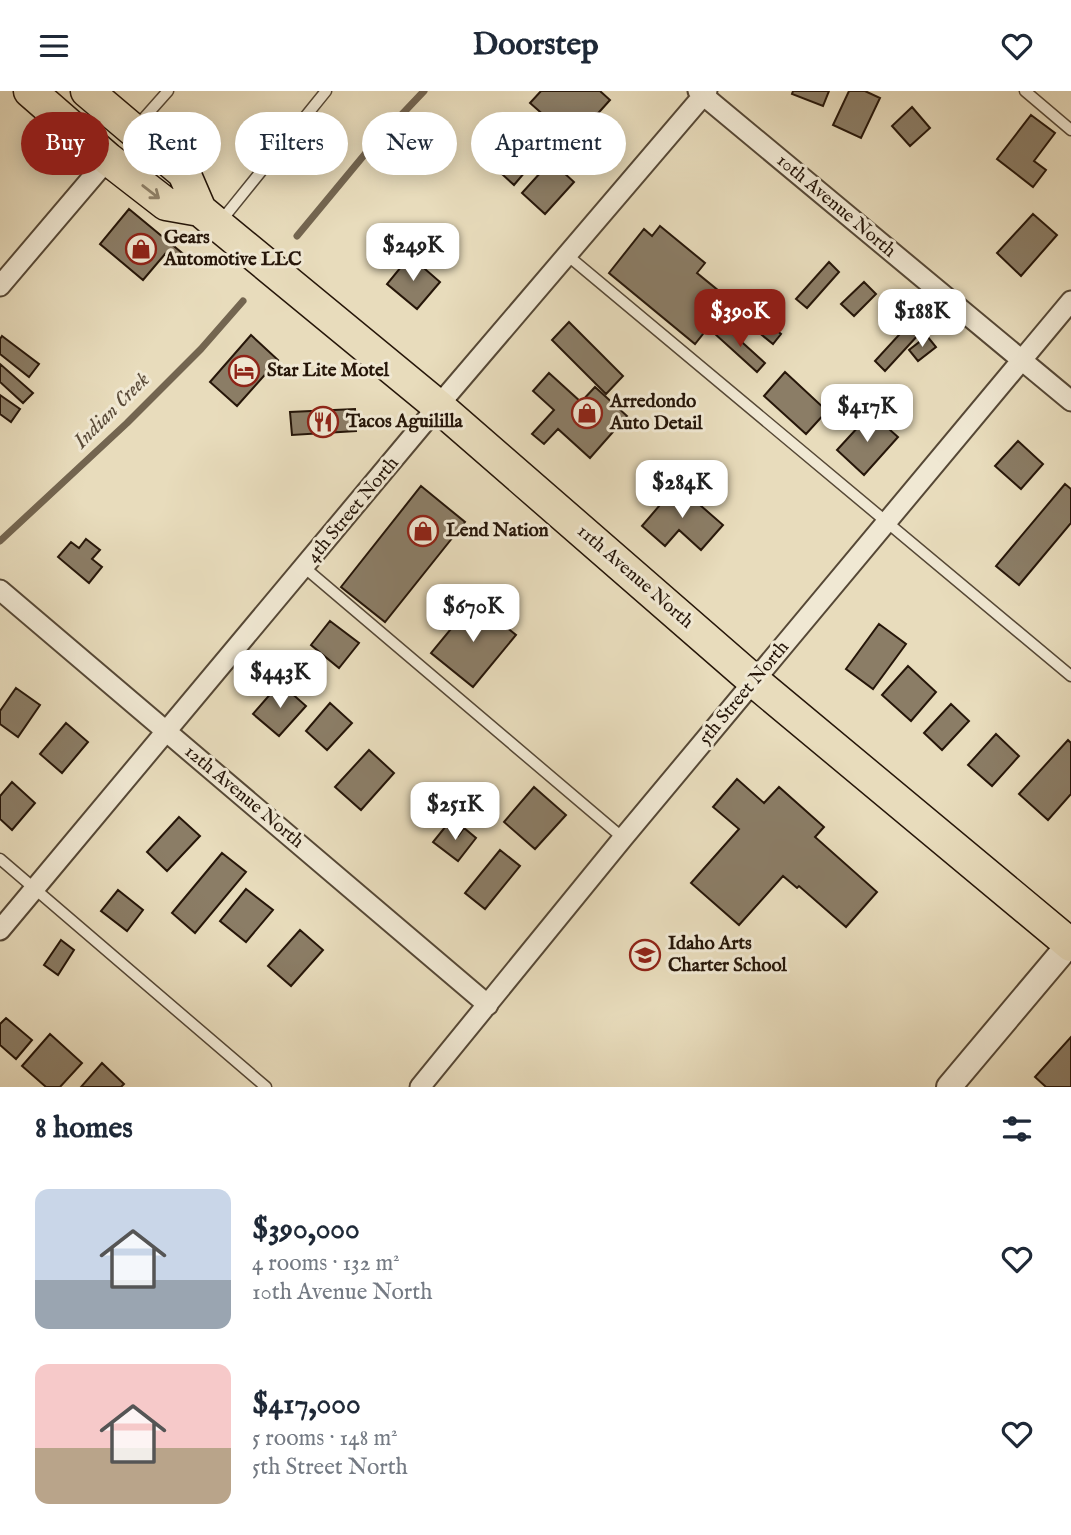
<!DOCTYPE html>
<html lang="en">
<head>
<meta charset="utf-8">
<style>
	:root { --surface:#fff; --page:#f2f2f3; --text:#1f2937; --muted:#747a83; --accent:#8f2418 }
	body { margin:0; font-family:"IM FELL English",serif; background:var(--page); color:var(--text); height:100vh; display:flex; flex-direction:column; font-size:26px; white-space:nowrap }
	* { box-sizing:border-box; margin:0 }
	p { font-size:23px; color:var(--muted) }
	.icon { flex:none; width:38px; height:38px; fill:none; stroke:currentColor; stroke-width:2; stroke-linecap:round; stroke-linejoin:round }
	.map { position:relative; height:996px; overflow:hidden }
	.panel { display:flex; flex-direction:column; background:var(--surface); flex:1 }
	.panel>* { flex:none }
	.guide { position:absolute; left:21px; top:21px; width:700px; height:63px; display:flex; gap:14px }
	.price { position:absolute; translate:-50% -60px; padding:0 16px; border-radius:14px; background:#fff; color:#222; font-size:23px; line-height:46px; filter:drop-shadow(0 2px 4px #0008) }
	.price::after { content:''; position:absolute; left:50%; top:42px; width:21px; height:16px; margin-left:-10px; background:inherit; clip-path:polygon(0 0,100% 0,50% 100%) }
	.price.current { background:var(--accent); color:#fff }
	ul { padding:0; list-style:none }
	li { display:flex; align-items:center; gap:21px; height:175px; padding:0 35px }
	li span { display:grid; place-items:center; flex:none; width:196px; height:140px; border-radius:14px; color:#555 }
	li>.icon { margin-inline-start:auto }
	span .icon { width:84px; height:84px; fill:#fffc; stroke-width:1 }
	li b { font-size:30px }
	h2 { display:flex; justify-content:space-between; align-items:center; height:84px; padding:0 35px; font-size:30px }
	.chip { padding:0 24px; border-radius:32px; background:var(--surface); box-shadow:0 4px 18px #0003; font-size:24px; line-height:63px }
	.chip.current { background:var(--accent); color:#fff }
	header { display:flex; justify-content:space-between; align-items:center; height:91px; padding:0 35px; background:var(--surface); font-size:32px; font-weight:800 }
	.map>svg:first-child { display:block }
</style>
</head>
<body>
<header><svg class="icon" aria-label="menu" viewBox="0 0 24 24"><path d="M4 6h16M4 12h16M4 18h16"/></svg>Doorstep<svg class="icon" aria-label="heart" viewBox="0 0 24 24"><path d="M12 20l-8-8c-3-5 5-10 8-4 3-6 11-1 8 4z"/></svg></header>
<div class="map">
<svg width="1071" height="996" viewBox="0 0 1071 996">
	<rect width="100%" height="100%" fill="#e8dcbc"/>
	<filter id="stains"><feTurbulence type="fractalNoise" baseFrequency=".00286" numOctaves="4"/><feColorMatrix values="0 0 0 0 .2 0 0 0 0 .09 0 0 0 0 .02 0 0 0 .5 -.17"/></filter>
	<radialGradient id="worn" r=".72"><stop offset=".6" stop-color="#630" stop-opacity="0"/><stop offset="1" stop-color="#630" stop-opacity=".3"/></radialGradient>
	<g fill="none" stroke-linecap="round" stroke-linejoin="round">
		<!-- stream -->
		<path stroke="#736550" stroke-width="7" d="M297 145 370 57 424 0
			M0 450 127 332 201 258 243 210"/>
	</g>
	<!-- building -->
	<path fill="#8b7d66" stroke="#261609" stroke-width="2" d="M541 0H600L610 9 573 50 530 12Z
		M793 0H829L823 15 792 3Z
		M849 0H865L880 7 861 47 833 34Z
		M912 16 930 37 910 55 892 35Z
		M1031 24 1055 42 1034 70 1046 79 1033 96 997 68Z
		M514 48 536 68 514 94 491 73Z
		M551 70 574 91 545 123 522 102Z
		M129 118 187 166 180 175 165 163 143 189 100 153Z
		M1033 123 1057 144 1021 185 997 162Z
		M660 135 705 172 697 182 730 209 695 253 609 182 644 138 652 145Z
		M410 165 440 191 417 218 387 193Z
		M829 171 839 181 807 217 796 208Z
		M864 191 876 203 854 225 841 213Z
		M740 210 781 243 773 253 732 220Z
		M569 231 623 285 606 303 552 249Z
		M723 234 765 272 757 281 715 243Z
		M908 234 919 243 885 280 875 270Z
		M251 244 278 269 237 315 210 291Z
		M2 245 39 273 29 286 0 263V248Z
		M927 245 936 256 918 270 909 259Z
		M0 273 33 302 23 312 0 291Z
		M785 281 827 320 806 343 764 305Z
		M549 282 581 311 595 296 627 325 590 367 558 338 544 353 532 343 554 319 533 300Z
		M0 304 20 318 11 331 0 323Z
		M355 318 356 340 292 344 290 321Z
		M871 322 898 346 864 384 837 359Z
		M1018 350 1043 373 1021 398 995 375Z
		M1065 393 1071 398V432L1019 494 996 475Z
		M677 394 723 434 701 459 679 439 665 455 642 435Z
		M421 395 465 431 385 531 341 496Z
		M86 448 100 459 92 468 102 476 89 492 58 466 71 451 79 457Z
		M474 510 516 544 473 596 431 562Z
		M330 530 359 552 339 577 311 554Z
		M879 533 906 553 873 598 846 578Z
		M908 575 936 601 911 630 882 604Z
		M280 592 306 615 279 645 253 623Z
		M16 597 40 614 18 646 0 633V620Z
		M330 612 352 632 327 659 306 640Z
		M951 613 969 630 942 659 924 642Z
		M66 632 88 651 62 682 40 663Z
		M996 643 1019 665 992 695 968 674Z
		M1068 649 1071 652V703L1048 729 1019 703Z
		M369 659 394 682 361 719 335 696Z
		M737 688 764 712 779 696 824 736 815 746 877 801 846 836 799 795 797 797 783 785 739 834 691 792 739 738 713 716Z
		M12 691 35 712 12 739 0 728V705Z
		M534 696 566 724 535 758 504 731Z
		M179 726 200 745 167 780 147 761Z
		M446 735 458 745 464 737 476 747 458 770 433 751Z
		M500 759 520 775 485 818 465 802Z
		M222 762 246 781 195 842 172 822Z
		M246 798 273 819 246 851 220 830Z
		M118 799 143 819 127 840 101 820Z
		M300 839 323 859 291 895 268 875Z
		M61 849 74 859 58 884 44 874Z
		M6 927 32 949 16 968 0 954V933Z
		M50 943 82 972 60 996H46L22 975Z
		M1071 946V996H1046L1035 986Z
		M102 972 124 993 121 996H81Z"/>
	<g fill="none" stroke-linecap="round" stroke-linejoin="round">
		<!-- service casing -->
		<g stroke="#564836" stroke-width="13">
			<path id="service" d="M1025 0 1071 39
				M136 36 168 0
				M221 130 326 0
				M567 164 1071 585
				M305 477 623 747
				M0 768 266 996"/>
		</g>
		<!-- minor casing -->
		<g stroke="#564836" stroke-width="23">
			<path id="minor" d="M698 0 1071 310
				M0 195 108 68
				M0 499 488 914
				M0 839 438 315 707 0
				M420 996 623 747 1071 210"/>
		</g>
		<!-- tertiary casing -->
		<g stroke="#564836" stroke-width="28">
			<path id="tertiary" d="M949 996 1071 851"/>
		</g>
		<!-- primary casing -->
		<g stroke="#261609" stroke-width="35">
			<path id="primary" d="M30 0 108 68 166 113 200 119
				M87 0 184 82 200 119 438 315 754 590 1071 854"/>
		</g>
		<!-- service -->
		<use href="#service" stroke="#f0e8d3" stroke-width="10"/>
		<!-- minor -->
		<use href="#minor" stroke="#f0e8d3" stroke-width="19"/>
		<!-- tertiary -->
		<use href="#tertiary" stroke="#f0e8d3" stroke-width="24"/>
		<!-- primary -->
		<use href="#primary" stroke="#e8dcbc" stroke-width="32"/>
	</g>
	<!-- one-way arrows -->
	<defs><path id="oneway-shaft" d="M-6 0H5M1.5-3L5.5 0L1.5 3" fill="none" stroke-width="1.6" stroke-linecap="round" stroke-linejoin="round" transform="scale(1.75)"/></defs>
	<use stroke="#91836b" href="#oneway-shaft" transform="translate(151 101) rotate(38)"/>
	<!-- icons -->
	<defs>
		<g id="shop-ring" transform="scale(1.575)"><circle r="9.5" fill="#f0e8d3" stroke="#8f2418" stroke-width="1.5"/><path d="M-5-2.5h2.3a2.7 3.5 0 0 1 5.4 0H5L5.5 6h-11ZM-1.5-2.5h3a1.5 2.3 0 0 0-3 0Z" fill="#8f2418"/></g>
		<g id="hotel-ring" transform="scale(1.575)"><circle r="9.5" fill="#f0e8d3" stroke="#8f2418" stroke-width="1.5"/><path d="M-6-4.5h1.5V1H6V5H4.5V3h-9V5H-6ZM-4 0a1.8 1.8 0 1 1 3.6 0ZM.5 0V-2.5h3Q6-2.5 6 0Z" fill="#8f2418"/></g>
		<g id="restaurant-ring" transform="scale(1.575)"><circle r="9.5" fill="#f0e8d3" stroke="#8f2418" stroke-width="1.5"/><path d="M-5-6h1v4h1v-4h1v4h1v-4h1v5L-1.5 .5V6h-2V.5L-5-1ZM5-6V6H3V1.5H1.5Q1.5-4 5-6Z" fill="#8f2418"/></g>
		<g id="school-ring" transform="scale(1.575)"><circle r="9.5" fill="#f0e8d3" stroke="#8f2418" stroke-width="1.5"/><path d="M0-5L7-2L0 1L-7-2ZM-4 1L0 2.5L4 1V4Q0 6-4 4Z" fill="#8f2418"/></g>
	</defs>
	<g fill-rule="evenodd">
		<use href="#shop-ring" x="141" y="158"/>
		<use href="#hotel-ring" x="244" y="280"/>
		<use href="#shop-ring" x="587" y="322"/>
		<use href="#restaurant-ring" x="323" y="331"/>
		<use href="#shop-ring" x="423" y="440"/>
		<use href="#school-ring" x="645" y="864"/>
	</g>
	<g text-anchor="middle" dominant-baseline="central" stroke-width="6" stroke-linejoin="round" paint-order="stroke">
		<!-- street labels -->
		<g font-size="19" fill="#261609" stroke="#f0e8d3">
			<text transform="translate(836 115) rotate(40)">10th Avenue North</text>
			<text transform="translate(353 419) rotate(-50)">4th Street North</text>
			<text transform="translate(635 486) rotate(41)">11th Avenue North</text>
			<text transform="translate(744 602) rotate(-50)">5th Street North</text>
			<text transform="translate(244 706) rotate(40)">12th Avenue North</text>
		</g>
		<!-- poi labels -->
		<g font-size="19" font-weight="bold" fill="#261609" stroke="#f0e8d3" text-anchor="start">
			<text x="164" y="147">Gears<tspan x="164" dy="22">Automotive LLC</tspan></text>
			<text x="267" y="280">Star Lite Motel</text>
			<text x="610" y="311">Arredondo<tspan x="610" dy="22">Auto Detail</tspan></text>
			<text x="346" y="331">Tacos Aguililla</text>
			<text x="446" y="440">Lend Nation</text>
			<text x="668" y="853">Idaho Arts<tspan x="668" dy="22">Charter School</tspan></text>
		</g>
		<!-- water labels -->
		<g font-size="21" font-style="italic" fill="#594a38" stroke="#f0e8d3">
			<text transform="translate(112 320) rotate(-45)">Indian Creek</text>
		</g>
	</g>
	<rect width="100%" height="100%" filter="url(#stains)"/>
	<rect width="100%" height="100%" fill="url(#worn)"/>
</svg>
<b class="price" style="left:413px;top:192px">$249K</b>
<b class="price current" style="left:740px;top:258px">$390K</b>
<b class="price" style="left:922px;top:258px">$188K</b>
<b class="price" style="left:867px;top:353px">$417K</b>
<b class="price" style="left:682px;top:429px">$284K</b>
<b class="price" style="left:473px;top:553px">$670K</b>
<b class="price" style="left:280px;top:619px">$443K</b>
<b class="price" style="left:455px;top:751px">$251K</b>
<div class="guide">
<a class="chip current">Buy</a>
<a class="chip">Rent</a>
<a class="chip">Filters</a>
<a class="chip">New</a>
<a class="chip">Apartment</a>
</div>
</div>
<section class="panel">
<h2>8 homes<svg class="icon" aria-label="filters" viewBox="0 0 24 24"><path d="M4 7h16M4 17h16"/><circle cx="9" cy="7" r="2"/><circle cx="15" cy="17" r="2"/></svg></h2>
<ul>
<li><span style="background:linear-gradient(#c9d6e8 65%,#9aa5b1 0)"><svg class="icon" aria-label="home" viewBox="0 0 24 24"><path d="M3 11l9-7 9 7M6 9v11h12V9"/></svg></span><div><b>$390,000</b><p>4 rooms · 132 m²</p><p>10th Avenue North</p></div><svg class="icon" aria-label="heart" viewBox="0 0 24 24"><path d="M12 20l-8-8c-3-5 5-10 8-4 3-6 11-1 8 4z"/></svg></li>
<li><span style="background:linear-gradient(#f6c9c9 60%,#b9a48a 0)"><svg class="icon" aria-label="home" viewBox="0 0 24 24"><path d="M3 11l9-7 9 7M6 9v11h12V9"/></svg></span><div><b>$417,000</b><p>5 rooms · 148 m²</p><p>5th Street North</p></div><svg class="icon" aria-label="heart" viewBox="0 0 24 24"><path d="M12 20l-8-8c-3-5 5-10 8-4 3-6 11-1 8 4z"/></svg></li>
</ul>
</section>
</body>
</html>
